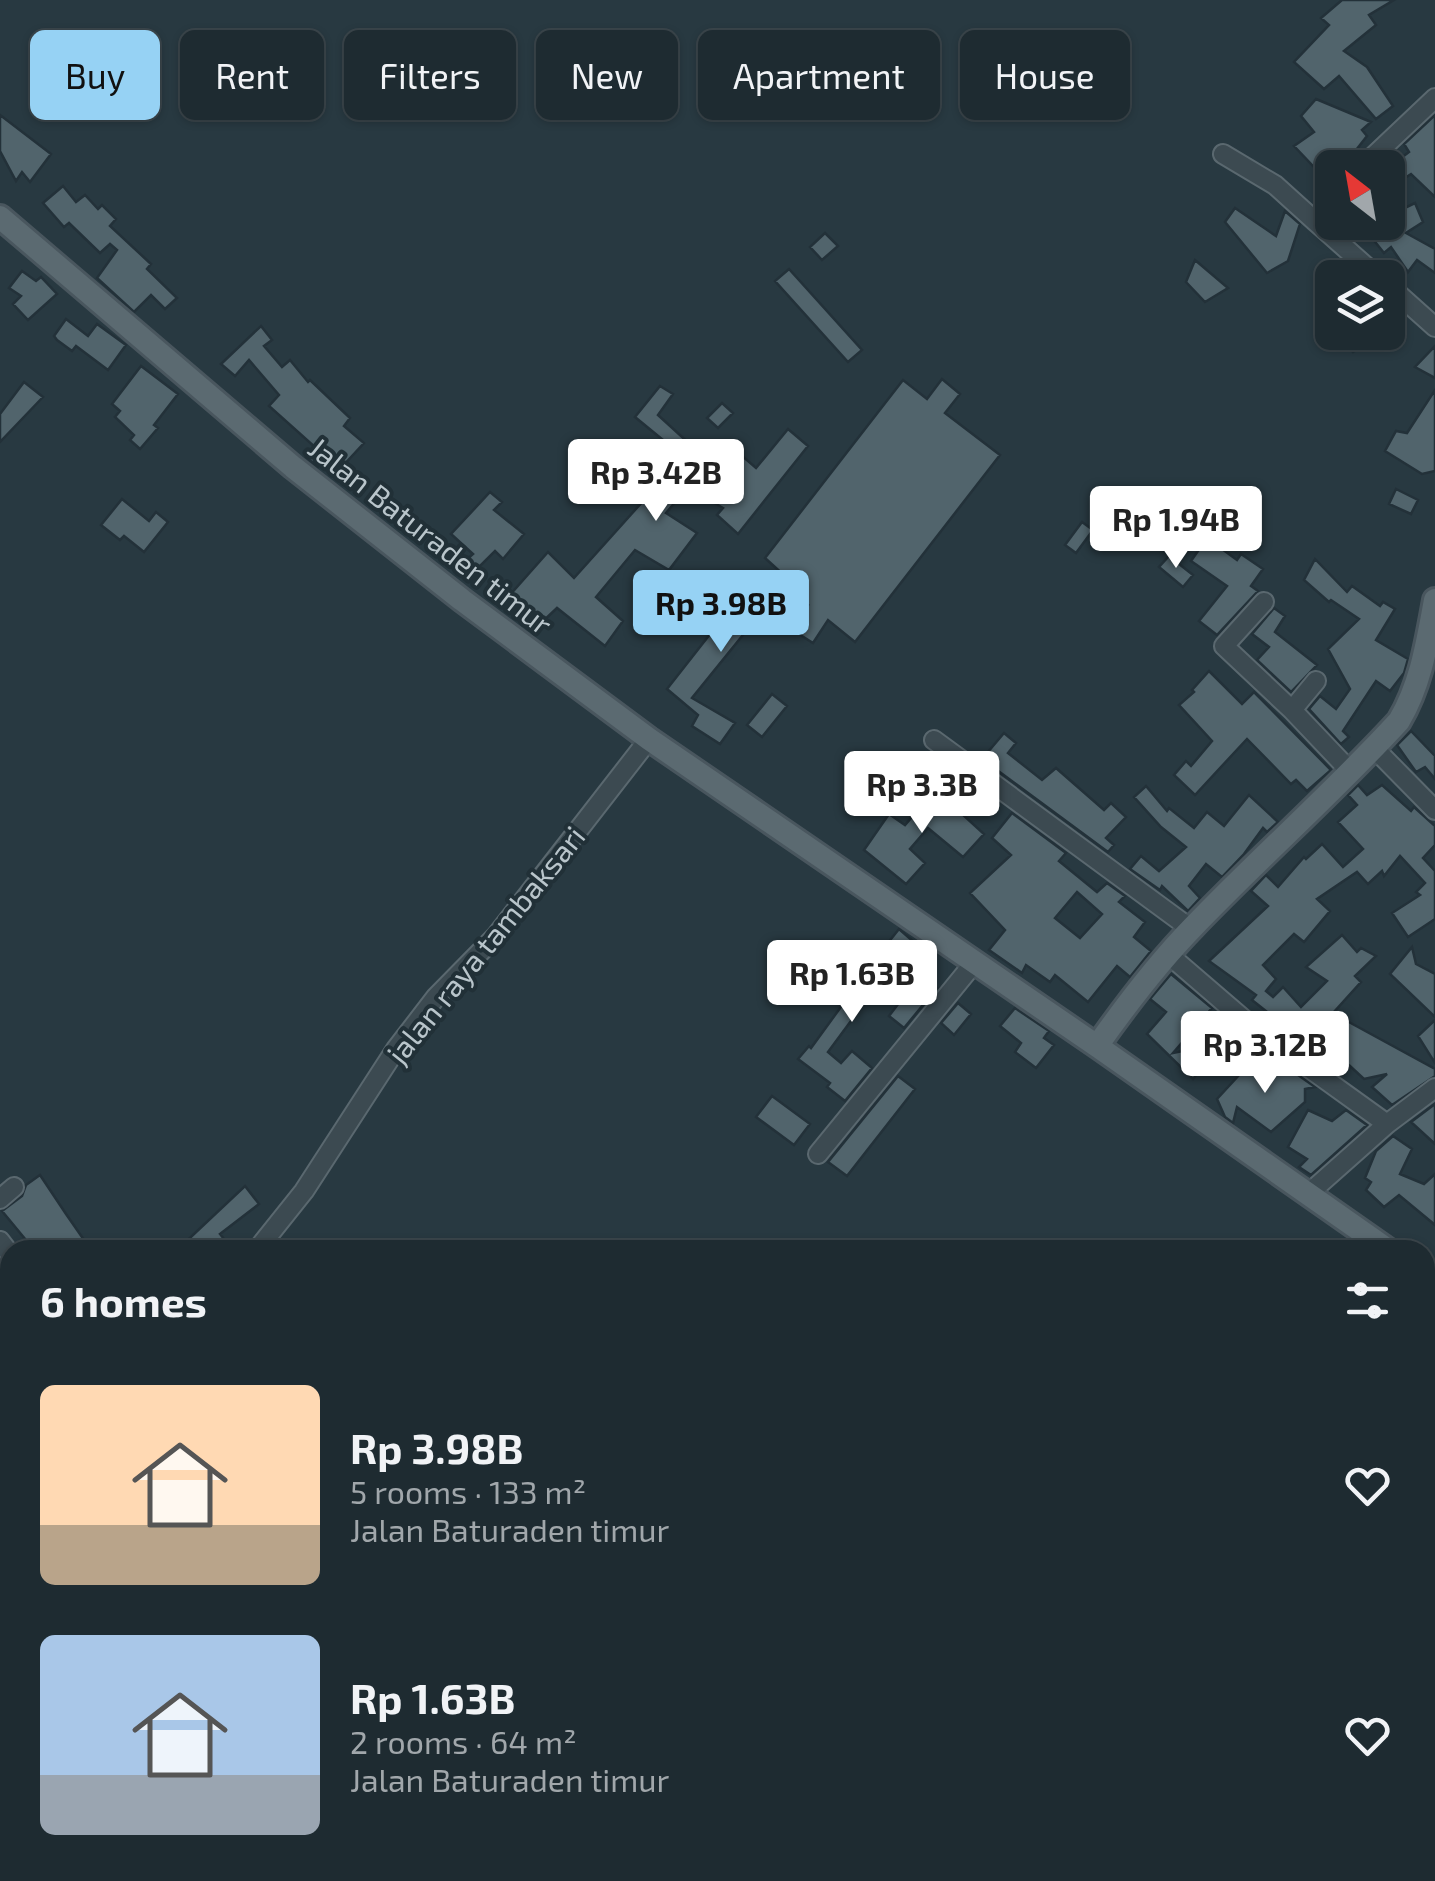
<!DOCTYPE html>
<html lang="en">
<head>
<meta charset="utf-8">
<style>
	:root { --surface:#1e2b31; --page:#263339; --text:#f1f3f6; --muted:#a1a7ab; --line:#3c474d; --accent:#96d2f4 }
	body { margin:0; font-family:"Exo 2",sans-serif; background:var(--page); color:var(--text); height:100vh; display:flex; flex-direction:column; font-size:38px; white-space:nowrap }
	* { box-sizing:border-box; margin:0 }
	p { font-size:32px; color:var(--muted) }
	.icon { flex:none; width:55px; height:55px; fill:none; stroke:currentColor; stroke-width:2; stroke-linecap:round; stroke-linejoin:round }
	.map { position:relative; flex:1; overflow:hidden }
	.panel { position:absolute; left:0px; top:1240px; width:1435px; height:642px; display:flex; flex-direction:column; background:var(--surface); border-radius:30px 30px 0 0; box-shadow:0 2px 8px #0004,0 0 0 2px var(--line) }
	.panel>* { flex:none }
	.hud { position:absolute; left:30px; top:30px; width:1375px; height:90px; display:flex; gap:20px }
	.needle { width:65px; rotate:329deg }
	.buttons { position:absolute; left:1315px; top:150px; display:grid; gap:20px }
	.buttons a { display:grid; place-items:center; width:90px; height:90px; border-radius:15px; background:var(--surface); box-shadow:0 2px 8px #0004,0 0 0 2px var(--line); font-size:50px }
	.price { position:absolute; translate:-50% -85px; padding:0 22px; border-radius:10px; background:#fff; color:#222; font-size:32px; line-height:65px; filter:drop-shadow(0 2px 5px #0008) }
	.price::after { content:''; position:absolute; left:50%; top:60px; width:30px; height:22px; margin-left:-15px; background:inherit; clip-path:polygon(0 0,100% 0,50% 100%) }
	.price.active { background:var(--accent); color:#111 }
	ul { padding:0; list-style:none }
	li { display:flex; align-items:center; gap:30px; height:250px; padding:0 40px }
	li span { display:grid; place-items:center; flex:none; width:280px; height:200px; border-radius:15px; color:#555 }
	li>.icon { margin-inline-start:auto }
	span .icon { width:120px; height:120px; fill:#fffc; stroke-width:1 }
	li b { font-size:42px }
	h2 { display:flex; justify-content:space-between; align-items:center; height:120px; padding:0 40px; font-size:42px }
	.pill { padding:0 35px; border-radius:15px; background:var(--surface); box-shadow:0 2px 8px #0004,0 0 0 2px var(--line); font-size:35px; line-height:90px }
	.pill.active { background:var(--accent); color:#111 }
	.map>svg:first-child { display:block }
</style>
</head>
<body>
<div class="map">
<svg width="1435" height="1881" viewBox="0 0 1435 1881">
	<rect width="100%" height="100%" fill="#283941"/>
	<!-- building -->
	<path fill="#51646c" stroke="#233139" stroke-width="2.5" fill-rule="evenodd" d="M1342 0H1394L1369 15 1376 25 1344 51 1367 67 1393 106 1376 119 1339 76 1324 89 1294 62 1329 25 1321 18Z
		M81 80 99 94 85 114 66 100Z
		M1316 99 1371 122 1362 130 1367 136 1342 168H1332V186L1294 146 1314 132 1301 116Z
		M0 115 51 154 30 182 22 172 16 181 0 151Z
		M1435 115V197L1411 174 1388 189V168L1409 152 1404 144Z
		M63 186 76 202 85 195 98 209 102 205 116 219 110 226 151 264 147 269 177 298 165 309 151 295 134 312 97 278 117 250 110 244 100 253 69 223 64 227 43 203Z
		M1415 203 1423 222 1406 233 1435 249V273L1417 260 1408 272 1391 247 1384 253 1364 228 1376 222H1388V216Z
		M1235 208 1276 236 1285 211 1300 224 1288 261 1267 273 1225 222Z
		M825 233 838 246 822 260 810 247Z
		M1195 260 1228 288 1205 302 1186 282Z
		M789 269 862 350 848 362 775 281Z
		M22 271 36 281 41 277 57 294 28 320 13 304 21 296 9 288Z
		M66 319 88 336 97 324 126 345 108 370 76 346 72 351 57 340 54 336Z
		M261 326 272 340 264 346 282 367 290 360 308 382 310 380 350 418 344 426 364 443 339 470 326 458 318 467 306 457 315 447 269 406 279 395 249 360 235 376 221 364Z
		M1339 332H1381L1353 352Z
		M1435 346V378L1415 367Z
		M141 366 178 394 154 425 158 428 140 449 130 440 134 435 115 417 120 411 112 404Z
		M942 379 960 394 945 413 1000 455 855 642 828 620 813 643 791 629 808 605 782 585 787 578 765 558 903 380 927 399Z
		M24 382 43 397 0 442V414Z
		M660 386 673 394 658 415 716 468 733 448 756 468 788 429 808 446 738 534 717 515 723 508 688 487 666 513 697 533 669 570 635 550 596 597 623 621 605 646 557 608 539 625 509 596 548 552 574 578 670 471 667 469 680 454 635 417Z
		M1435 390V471L1422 474 1385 451 1396 431 1407 433Z
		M722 403 733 413 718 428 707 418Z
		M1396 489 1418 500 1411 514 1389 504Z
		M490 492 502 502 494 510 524 534 503 559 495 551 475 571 465 561 473 554 451 534Z
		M122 499 149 521 156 512 168 522 144 552 124 536 120 540 101 525Z
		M1149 509 1166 519 1157 536 1139 526Z
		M1082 522 1093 530 1076 553 1065 545Z
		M1207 538 1237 560 1241 554 1263 569 1251 586 1258 591 1217 635 1199 621 1227 586 1191 561Z
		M1169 556 1193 575 1183 587 1159 567Z
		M1315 559 1347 592 1352 586 1380 606 1383 602 1395 609 1376 640 1408 659 1404 673 1390 691 1376 681 1343 731 1349 737 1341 744 1309 709 1320 696 1336 709 1350 689 1328 649 1359 619 1331 600 1329 602 1304 580Z
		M758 573 781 588 692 698 735 723 720 744 692 726 698 715 667 689Z
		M1274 608 1285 616 1275 632 1317 665 1291 692 1257 660 1269 647 1252 634Z
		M1209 671 1242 704 1254 692 1331 770 1307 791 1296 780 1291 784 1247 739 1195 795 1174 775 1186 761 1191 766 1212 741 1179 705 1194 692 1192 690Z
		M772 694 787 706 762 737 747 725Z
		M1411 731 1435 756V779L1425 767 1416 772 1397 745Z
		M1004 733 1016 743 1008 753 1042 780 1056 768 1104 810 1111 803 1126 817 1106 838 1114 845 1108 852 982 759Z
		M949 785 960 794 951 804 984 834 963 857 928 828 910 849 925 863 906 884 864 850 889 814 905 825 925 802 932 807Z
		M1358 785 1367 795 1382 785 1411 811 1414 807 1435 826V845L1423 858 1435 871V919L1408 937 1392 913 1420 895 1416 892 1425 883 1400 856 1384 876 1382 871 1368 884 1357 872 1317 899 1330 911 1304 942 1294 934 1263 965 1276 979 1266 991 1273 997 1283 987 1301 1007 1327 981 1306 967 1342 935 1357 952 1361 948 1376 956 1355 976 1361 982 1306 1043 1252 1000 1256 995 1209 961 1268 906 1251 891 1266 875 1278 887 1304 857 1306 859 1322 844 1343 867 1363 849 1338 822 1357 805 1348 795Z
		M1146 786 1167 811 1169 808 1194 828 1207 812 1224 826 1249 795 1278 822 1267 832 1263 828 1244 854 1222 877 1206 864 1189 886 1200 898 1188 911 1162 886 1160 890 1130 869 1141 856 1159 871 1186 847 1161 827 1134 797Z
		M1012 813 1066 853 1059 861 1097 892 1107 883 1125 896 1119 902 1145 922 1134 937 1151 951 1130 977 1117 966 1088 1002 1055 975 1050 982 1026 965 1022 973 989 950 1005 930 970 893 1011 855 992 838ZM1077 892 1102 914 1080 938 1055 918Z
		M899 929 915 943 896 960 828 1052 841 1063 852 1051 872 1068 845 1101 827 1087 830 1083 798 1059 809 1046 811 1048 846 1000 844 998Z
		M1412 947 1416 964 1435 974V1017L1390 974Z
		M921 974 937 988 904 1028 889 1016Z
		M1171 974 1212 1008 1173 1053 1225 1042 1239 1032 1254 1044 1238 1061 1219 1048 1193 1079 1147 1034 1166 1012 1150 999Z
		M958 1003 971 1014 954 1035 941 1023Z
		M1015 1008 1049 1031 1044 1038 1054 1045 1036 1068 1015 1052 1021 1043 1000 1026Z
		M1435 1020V1063L1418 1036Z
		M1347 1021 1435 1069V1076L1392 1105 1372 1087 1387 1074 1364 1079 1350 1066 1349 1069 1333 1058Z
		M1281 1063 1315 1087 1305 1089V1102L1271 1132 1237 1107 1233 1123 1225 1117 1217 1099 1241 1073 1263 1066V1081Z
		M898 1076 915 1089 847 1176 828 1162Z
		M772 1096 810 1124 794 1145 756 1117Z
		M1435 1104V1144L1411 1122Z
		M1308 1110 1332 1121 1346 1110 1367 1125 1311 1175 1299 1167 1307 1159 1288 1147Z
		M1393 1136 1412 1149 1400 1174 1424 1184 1435 1174V1225L1399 1195 1384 1207 1366 1190 1371 1182 1365 1178 1376 1151Z
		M40 1175 66 1214 91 1250H74L69 1243 60 1250H22L19 1246 26 1240 2 1211 22 1196 26 1185Z
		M245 1186 259 1204 220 1234 224 1239 212 1250H177Z"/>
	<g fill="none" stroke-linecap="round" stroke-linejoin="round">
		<!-- minor casing -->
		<g stroke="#5a686f" stroke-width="22">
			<path id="minor" d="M1223 154 1275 185 1316 222
				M1361 168 1435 98
				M1332 202 1316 222 1379 278
				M1388 285 1435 327
				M1264 602 1224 646 1292 710 1350 771
				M1292 710 1316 681
				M934 740 1191 929
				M1374 748 1435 810
				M1169 955 1255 1029 1387 1124
				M818 1154 974 963
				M1307 1195 1387 1124 1435 1088
				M0 1199 14 1187
				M0 1241 10 1254
				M257 1250 304 1191 396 1049 436 997 496 936 649 739
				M0 1326 10 1317
				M0 1389 10 1380
				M0 1485 10 1476
				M1425 1660 1435 1649
				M613 1872 624 1881
				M1111 1881 1123 1872"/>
		</g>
		<!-- major casing -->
		<g stroke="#49565e" stroke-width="28">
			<path id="major" d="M0 217 293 467 462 600 649 739 1097 1046 1388 1250
				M1097 1046C1126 1005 1158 963 1193 927 1260 857 1333 793 1399 721 1421 684 1427 643 1435 600
				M1425 1275 1435 1282"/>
		</g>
		<!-- minor -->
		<use href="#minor" stroke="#3c4a51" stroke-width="18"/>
		<!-- major -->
		<use href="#major" stroke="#5b6a71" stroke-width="22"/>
	</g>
	<g text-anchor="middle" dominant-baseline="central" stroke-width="8" stroke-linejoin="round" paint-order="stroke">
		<!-- street labels -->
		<g font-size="30" fill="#b9c5cb" stroke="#213037">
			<text transform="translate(431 535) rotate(38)">Jalan Baturaden timur</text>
			<text transform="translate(485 944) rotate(-51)">jalan raya tambaksari</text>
		</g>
	</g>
</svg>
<div class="buttons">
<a><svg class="needle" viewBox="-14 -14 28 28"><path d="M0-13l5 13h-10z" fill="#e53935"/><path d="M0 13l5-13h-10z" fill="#a1a7ab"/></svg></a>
<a><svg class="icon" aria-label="layers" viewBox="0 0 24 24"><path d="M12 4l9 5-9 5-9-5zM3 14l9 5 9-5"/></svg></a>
</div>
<b class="price" style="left:656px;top:524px">Rp 3.42B</b>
<b class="price" style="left:1176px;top:571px">Rp 1.94B</b>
<b class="price active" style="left:721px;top:655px">Rp 3.98B</b>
<b class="price" style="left:922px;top:836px">Rp 3.3B</b>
<b class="price" style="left:852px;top:1025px">Rp 1.63B</b>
<b class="price" style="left:1265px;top:1096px">Rp 3.12B</b>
<div class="hud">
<a class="pill active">Buy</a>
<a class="pill">Rent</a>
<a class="pill">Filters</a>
<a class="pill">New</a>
<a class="pill">Apartment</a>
<a class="pill">House</a>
</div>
<section class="panel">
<h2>6 homes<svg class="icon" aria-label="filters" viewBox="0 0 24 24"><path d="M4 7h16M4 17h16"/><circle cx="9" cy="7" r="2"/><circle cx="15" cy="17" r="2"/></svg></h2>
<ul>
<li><span style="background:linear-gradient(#ffd9b3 70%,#b9a48a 0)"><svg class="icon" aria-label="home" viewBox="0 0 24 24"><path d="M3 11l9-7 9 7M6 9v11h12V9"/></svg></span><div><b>Rp 3.98B</b><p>5 rooms · 133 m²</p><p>Jalan Baturaden timur</p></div><svg class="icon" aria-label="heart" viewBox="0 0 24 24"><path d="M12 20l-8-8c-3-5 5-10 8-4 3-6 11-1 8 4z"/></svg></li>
<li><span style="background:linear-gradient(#a9c7e8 70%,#9aa5b1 0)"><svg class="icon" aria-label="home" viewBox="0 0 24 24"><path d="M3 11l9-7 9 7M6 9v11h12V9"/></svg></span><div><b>Rp 1.63B</b><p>2 rooms · 64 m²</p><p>Jalan Baturaden timur</p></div><svg class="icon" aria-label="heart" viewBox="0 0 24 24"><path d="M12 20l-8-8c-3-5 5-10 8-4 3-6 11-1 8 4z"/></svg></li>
</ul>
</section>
</div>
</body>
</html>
